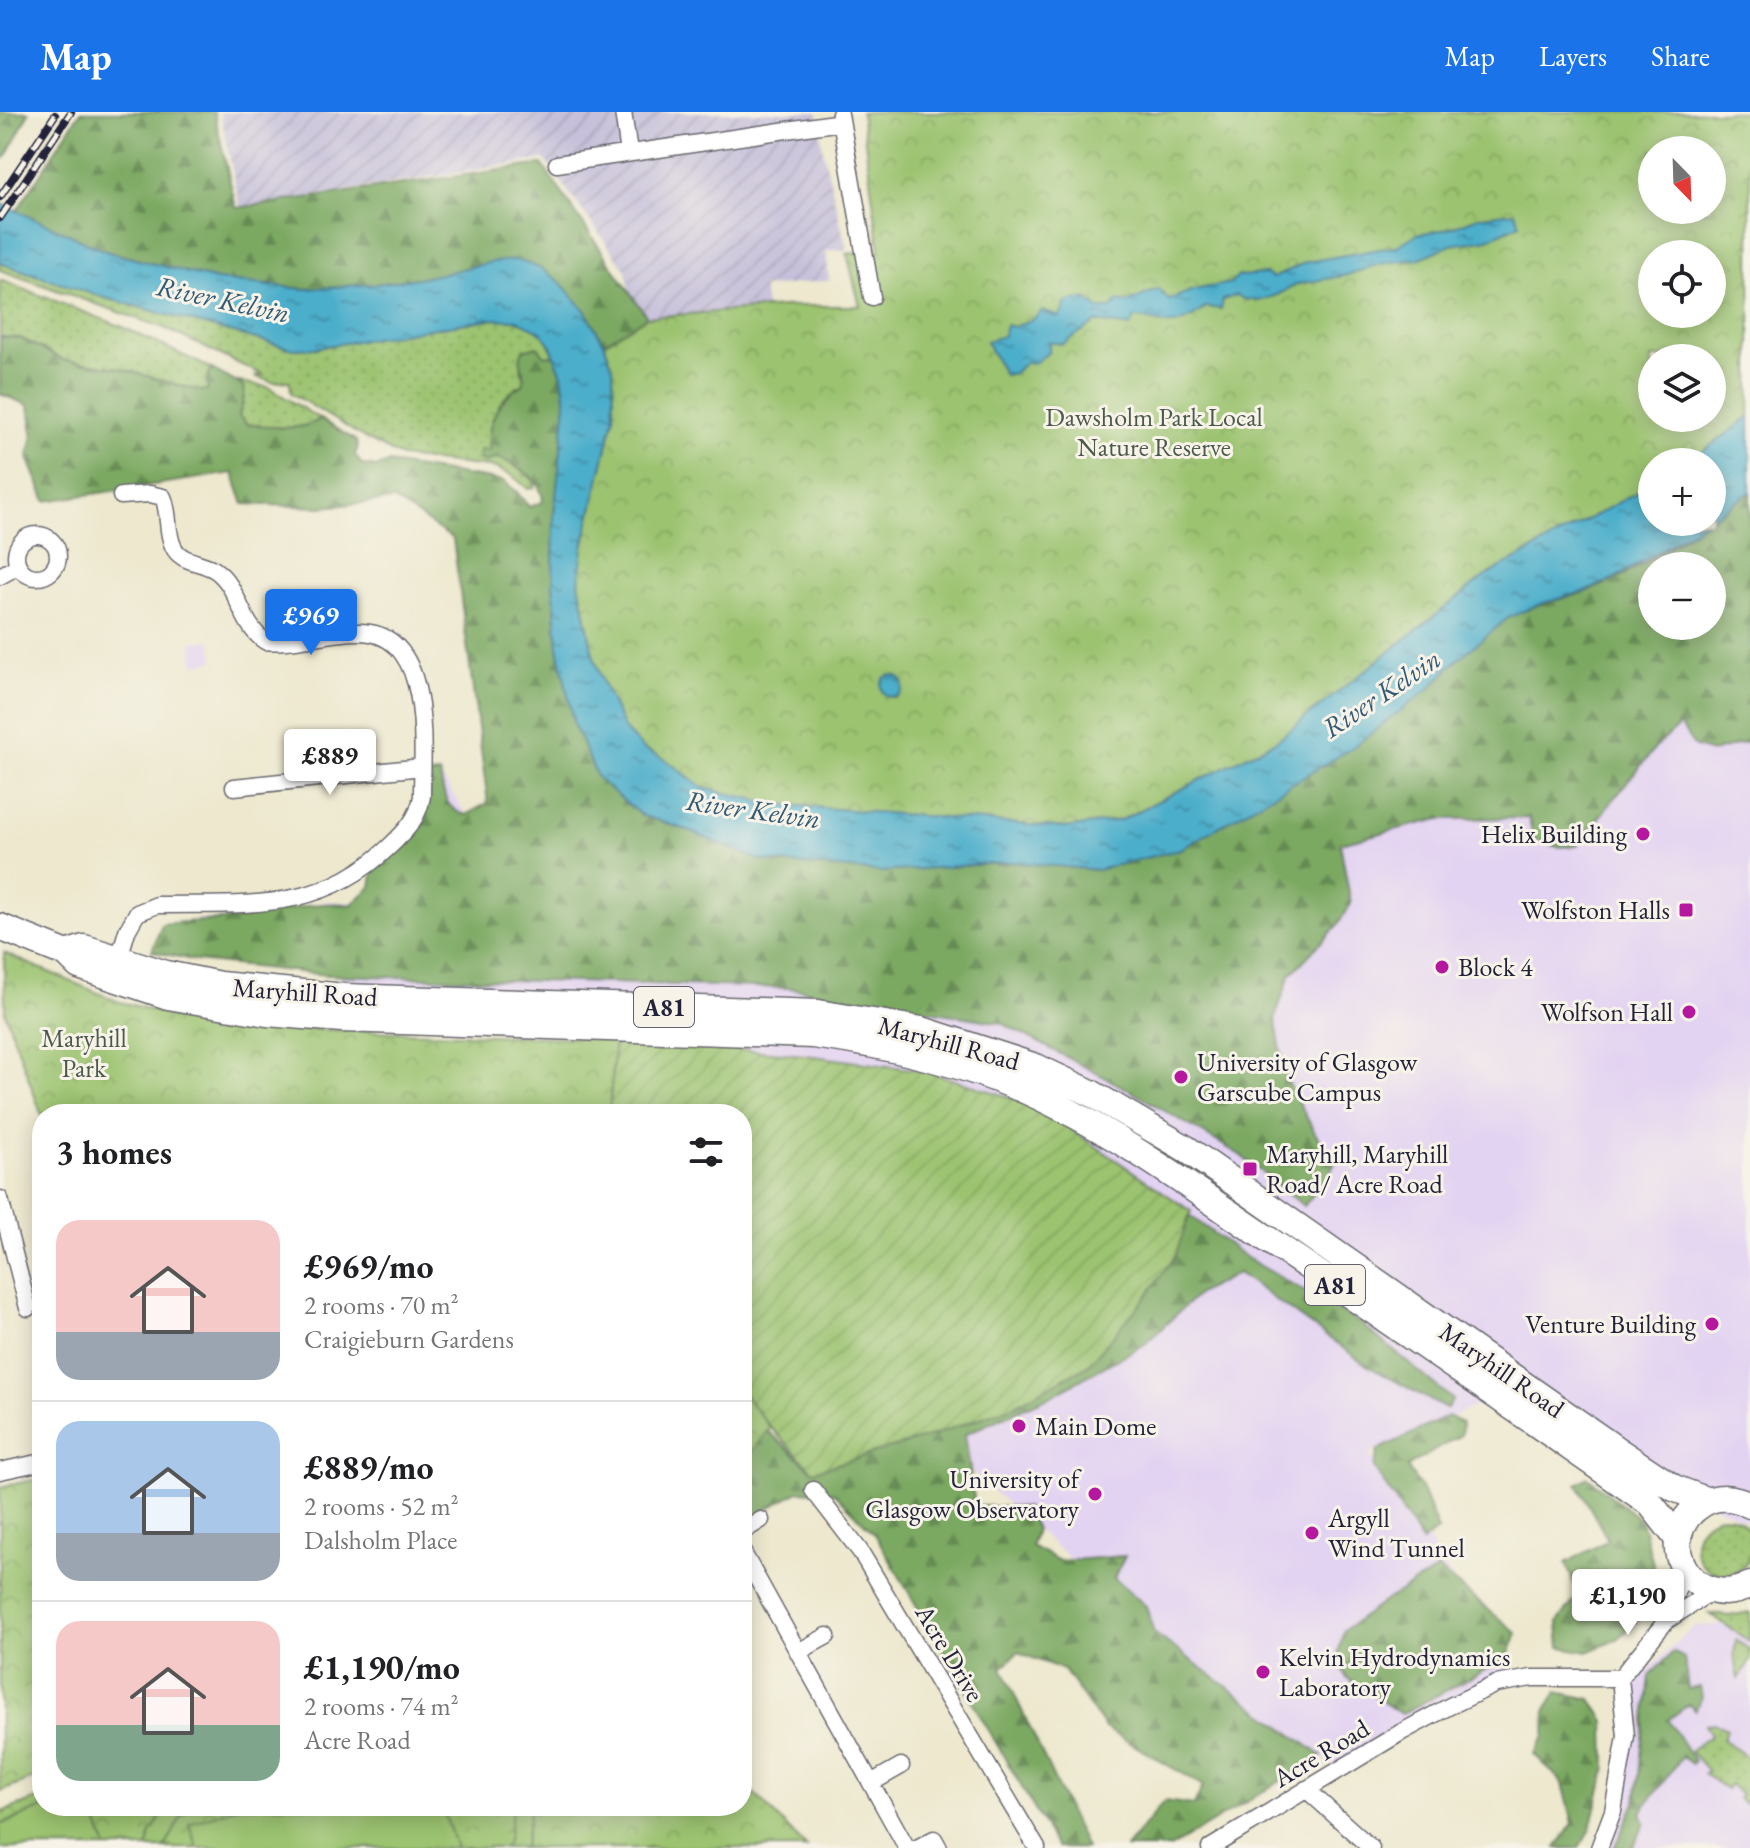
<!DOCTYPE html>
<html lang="en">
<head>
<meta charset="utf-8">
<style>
	:root { --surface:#fff; --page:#f6f6f6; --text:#202124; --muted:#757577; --line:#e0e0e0; --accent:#1a73e8 }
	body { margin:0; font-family:"EB Garamond",serif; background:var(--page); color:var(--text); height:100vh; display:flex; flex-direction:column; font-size:30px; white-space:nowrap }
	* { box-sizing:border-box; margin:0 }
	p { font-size:26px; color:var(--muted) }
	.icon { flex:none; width:44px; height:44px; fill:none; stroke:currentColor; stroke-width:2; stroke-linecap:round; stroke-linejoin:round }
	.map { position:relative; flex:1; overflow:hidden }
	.drawer { position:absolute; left:32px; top:992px; width:720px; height:712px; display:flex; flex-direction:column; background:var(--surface); border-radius:32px; box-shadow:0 4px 20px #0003 }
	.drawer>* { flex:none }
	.needle { width:52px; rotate:157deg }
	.fabs { position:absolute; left:1638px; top:24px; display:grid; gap:16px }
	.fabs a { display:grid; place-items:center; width:88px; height:88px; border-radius:50%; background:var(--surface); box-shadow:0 4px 20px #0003; font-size:40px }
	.price { position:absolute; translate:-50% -68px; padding:0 18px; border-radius:8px; background:#fff; color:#222; font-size:26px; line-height:52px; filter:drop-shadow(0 2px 4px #0008) }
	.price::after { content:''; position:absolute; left:50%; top:48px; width:24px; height:18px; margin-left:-12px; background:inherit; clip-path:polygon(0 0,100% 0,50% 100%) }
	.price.on { background:var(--accent); color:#fff }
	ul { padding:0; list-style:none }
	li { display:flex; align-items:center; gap:24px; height:200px; padding:0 24px }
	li+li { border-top:2px solid var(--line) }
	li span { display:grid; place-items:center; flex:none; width:224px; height:160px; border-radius:24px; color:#555 }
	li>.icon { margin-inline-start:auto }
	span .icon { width:96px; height:96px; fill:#fffc; stroke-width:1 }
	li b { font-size:34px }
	h2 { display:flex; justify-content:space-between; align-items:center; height:96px; padding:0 24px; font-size:34px }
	header { display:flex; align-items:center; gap:48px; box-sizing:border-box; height:112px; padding:0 40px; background:var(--accent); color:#fff }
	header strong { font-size:38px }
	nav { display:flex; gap:44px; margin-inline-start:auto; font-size:28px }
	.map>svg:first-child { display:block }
</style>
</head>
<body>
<header>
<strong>Map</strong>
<nav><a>Map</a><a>Layers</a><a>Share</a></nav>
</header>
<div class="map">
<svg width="1750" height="1736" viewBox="0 0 1750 1736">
	<defs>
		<pattern id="industrial-furrows" width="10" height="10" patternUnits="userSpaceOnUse" patternTransform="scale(2)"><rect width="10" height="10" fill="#c6c0da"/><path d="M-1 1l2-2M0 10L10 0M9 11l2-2" fill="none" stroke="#aaa5bc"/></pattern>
		<pattern id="grass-dots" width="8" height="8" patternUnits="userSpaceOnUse" patternTransform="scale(2)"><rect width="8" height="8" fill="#9bc36f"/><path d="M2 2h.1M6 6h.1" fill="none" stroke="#85a761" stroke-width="1.8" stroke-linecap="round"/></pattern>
		<pattern id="forest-firs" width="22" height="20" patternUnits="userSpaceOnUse" patternTransform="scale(2)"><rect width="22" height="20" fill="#7ca962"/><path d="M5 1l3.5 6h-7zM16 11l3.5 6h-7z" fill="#658952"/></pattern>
		<pattern id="park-crowns" width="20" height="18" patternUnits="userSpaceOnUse" patternTransform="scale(2)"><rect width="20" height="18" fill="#9bc36f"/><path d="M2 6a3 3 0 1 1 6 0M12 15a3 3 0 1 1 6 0" fill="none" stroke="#85a761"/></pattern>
		<pattern id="garden-furrows" width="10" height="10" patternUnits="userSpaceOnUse" patternTransform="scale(2)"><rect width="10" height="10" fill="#9bc36f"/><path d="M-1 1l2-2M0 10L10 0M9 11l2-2" fill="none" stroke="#85a761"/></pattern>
		<pattern id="water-ripples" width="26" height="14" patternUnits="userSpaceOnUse" patternTransform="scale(2)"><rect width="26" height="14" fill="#4caecb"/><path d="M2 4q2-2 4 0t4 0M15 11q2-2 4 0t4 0" fill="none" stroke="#3f8da6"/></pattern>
	</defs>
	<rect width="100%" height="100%" fill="#f7f3e8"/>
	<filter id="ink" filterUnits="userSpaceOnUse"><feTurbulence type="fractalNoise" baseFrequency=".0125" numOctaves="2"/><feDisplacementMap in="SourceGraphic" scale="16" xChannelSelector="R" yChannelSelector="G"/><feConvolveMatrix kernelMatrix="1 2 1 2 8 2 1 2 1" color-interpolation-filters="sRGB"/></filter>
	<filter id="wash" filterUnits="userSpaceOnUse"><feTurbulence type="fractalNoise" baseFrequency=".006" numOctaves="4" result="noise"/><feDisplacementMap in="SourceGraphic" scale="32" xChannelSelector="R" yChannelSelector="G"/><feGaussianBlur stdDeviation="1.8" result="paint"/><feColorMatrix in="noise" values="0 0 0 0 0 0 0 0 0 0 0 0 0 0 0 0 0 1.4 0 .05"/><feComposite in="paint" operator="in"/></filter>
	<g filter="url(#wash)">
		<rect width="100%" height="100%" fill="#ede8ce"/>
		<!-- built -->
		<path fill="#e3d3f2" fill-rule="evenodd" d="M1750 305V1411L1497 1285 1369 1341 1521 1568 1496 1572 1338 1658 1154 1521 931 1324 742 1002 614 927 328 863 197 849 152 839 162 812 201 807 241 806 329 789 358 791 371 775 374 756 413 722 427 699 430 663 440 662 466 703 488 691 453 426 1412 524 1652 372V410H1712V350H1687ZM1652 454H1712V514H1652Z
			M211 528 214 549 194 552 192 530Z
			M1750 1511V1736H1596L1617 1691 1633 1572 1694 1514Z"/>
		<!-- industrial -->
		<path fill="url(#industrial-furrows)" d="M220 0H817L824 44 847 137 826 139 829 168 763 176 766 196 647 205 631 186 626 158 544 47 240 95Z"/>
		<!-- grass -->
		<path fill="url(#grass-dots)" stroke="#5e7255" stroke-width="2" d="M0 151 102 185 293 237 315 236C361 228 487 196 526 211 541 217 548 228 554 243L547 246 539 240 521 258 525 267 523 273C498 283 481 321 493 346 509 347 524 358 535 370L534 376 528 377 513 364 496 356 401 345 366 327 291 281 290 269 272 270 254 264 263 263 164 216 0 158Z
			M0 168 123 215 212 257 207 266 208 278 199 279 119 256 63 248 21 226 0 225Z
			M239 270 268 275 320 307C302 321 267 314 246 312L239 304C242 292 249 280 239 270Z
			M1695 1433a29 29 0 1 1 58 0a29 29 0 1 1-58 0Z
			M1750 1500V1530L1710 1502 1729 1504Z
			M1736 1528 1750 1538V1549L1738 1567 1734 1543Z
			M1715 1612 1727 1617 1722 1627 1750 1647V1695L1738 1686 1741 1682 1730 1673 1726 1677 1704 1662 1707 1658 1690 1639 1711 1623 1705 1613Z"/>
		<!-- forest -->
		<path fill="url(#forest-firs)" stroke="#4f664e" stroke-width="2" fill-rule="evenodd" d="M0 0H29L8 42 0 51Z
			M80 0H214L236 96 542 52 647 205 604 231 585 198 432 164 377 172 305 177 217 168 108 140 16 100Z
			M0 225 20 226 63 248 119 256 199 279 208 278 207 266 212 257 243 274 244 284 239 304 246 312C267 314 302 321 320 307L356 329 358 334 355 343 362 353 376 355 389 351 503 369 516 379 529 395 543 390C542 365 517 354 497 345L486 350 481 349 478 343 480 338H489C486 313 499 283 523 273 527 261 516 252 523 238L537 234 545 244 554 243 562 263 566 291 554 404 553 469 558 535 574 613 598 667 641 703 684 717 881 760 1012 750 1097 758 1428 578C1452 553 1476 527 1506 507 1531 491 1561 489 1588 479 1630 464 1669 435 1706 410H1712V406L1750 380V629L1712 640 1695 635 1680 613 1656 635 1576 734 1557 735 1533 727 1529 706 1440 707 1340 731 1351 792 1336 815 1290 863 1275 906 1286 966 1315 1021 1336 1049 1327 1065 1304 1094 1240 1043 1131 979 1002 911 790 876 328 863 197 849 152 839 162 812C190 809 218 809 245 806 280 801 318 787 351 793L371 775 374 756C415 722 425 718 430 663L440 662C443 680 445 698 466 703L488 691 453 427 394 388 321 395 244 392 233 361 46 389 28 346 33 323 29 293 0 282ZM1652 454H1712V514H1652Z
			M1158 1080 1247 1146 1360 1211 1453 1288 1446 1297 1368 1254 1238 1161 1198 1182 1145 1232 1051 1284 965 1322 975 1394 1026 1395 1036 1417 1031 1434 1059 1449 1125 1444 1114 1466 1146 1494 1154 1521 1322 1644 1170 1736H1126L1164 1689 1194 1693 1203 1674 1105 1616 1064 1558 1018 1540 1002 1556 1086 1736H1057L875 1422 835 1381 799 1379 744 1410 742 1407V1348L761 1313 813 1359 931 1324 1013 1294 1088 1253Z
			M1448 1304 1462 1311 1461 1323 1407 1355 1422 1378 1438 1418 1422 1430 1374 1356 1378 1338Z
			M1588 1365 1641 1408 1658 1470 1640 1506 1618 1527 1588 1540 1560 1535 1558 1510 1578 1483 1566 1451 1608 1428 1577 1372Z
			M1438 1457 1517 1521 1507 1547 1401 1602 1346 1565 1337 1546 1344 1518 1386 1488Z
			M1673 1540 1684 1546 1688 1577 1700 1575 1702 1585 1695 1598 1689 1592 1668 1608 1694 1649 1692 1652 1682 1645 1641 1700 1645 1711 1633 1736H1614L1636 1689 1650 1564Z
			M1557 1580 1591 1587 1605 1609 1606 1657 1590 1719 1579 1736H1556L1573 1711 1563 1671 1534 1642 1545 1624 1546 1597Z"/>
		<!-- park -->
		<path fill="url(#park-crowns)" stroke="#5e7255" stroke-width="2" fill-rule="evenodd" d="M861 0H1750V305L1688 350H1652V372L1484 465 1276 629 1121 708 1066 716 775 692 703 676 665 647 643 637 624 617 603 571 593 542 579 471 583 435 614 305 613 256 604 231 647 205 797 194H860L847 142 880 139ZM1652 38H1712V98H1652ZM1652 142H1712V202H1652ZM1652 246H1712V306H1652Z
			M4 841 117 889 208 914 615 927 609 1002H42V1004L5 901Z
			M742 1280 770 1315 742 1352Z
			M42 1366V1663L0 1680V1375Z
			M742 1669 807 1736H0V1701L42 1685V1694H106L109 1701 127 1694H742Z"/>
		<!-- garden -->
		<path fill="url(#garden-furrows)" stroke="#5e7255" stroke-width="2" d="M615 927 806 943 926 959 1035 993 1191 1099 1175 1144 1144 1188 1088 1253 1013 1294 931 1324 813 1359 770 1315 742 1280V1002H609Z"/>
		<!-- pitch -->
		<path fill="#9bc36f" stroke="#5e7255" stroke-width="2" d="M48 1694H91L107 1736H0V1713Z
			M167 1694H193L181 1705 165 1736H148L150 1723Z
			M239 1694H442L456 1736H198L189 1712Z
			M513 1694H531L524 1735 503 1736 508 1728Z"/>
		<!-- water -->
		<path fill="url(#water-ripples)" stroke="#376883" stroke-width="2" d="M0 91 108 140 217 168 305 177 377 172 432 164 492 150 517 148 540 156 560 170 585 198 604 231 613 256 614 305 583 435 579 471 593 542 603 571 624 617 643 637 665 647 703 676 775 692 1066 716 1121 708 1276 629 1484 465 1652 372V410H1706L1612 468 1587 479 1540 492 1508 506 1457 548 1428 578 1349 638 1181 737 1098 758 1012 750 881 760 762 749 684 717 641 703 598 667 574 613 558 535 553 469 554 404 566 291 562 263 551 234 540 219 517 208 490 207 315 236 293 237 102 185 0 151Z
			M1515 100 1520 112 1488 127 1451 133 1418 147 1379 152 1348 163 1298 172 1277 183 1259 189 1243 187 1237 183 1223 188 1221 197 1206 195C1197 203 1182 213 1169 212 1160 212 1150 206 1135 206L1130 215 1097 210 1062 232 1049 230V240L1034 251 1026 250 1014 261 1004 263 986 229 1003 224 1006 213 1014 215 1035 206 1042 199 1060 205 1066 191C1080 185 1088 185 1098 197H1110L1118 189 1127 191 1158 177 1169 188 1193 178 1231 171 1239 164 1266 162 1273 166 1306 150 1397 134 1417 122 1447 117 1481 104Z
			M1750 305V380L1712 406V350H1688Z
			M881 574a11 11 0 1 1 22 0a11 11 0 1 1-22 0Z"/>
	</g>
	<g filter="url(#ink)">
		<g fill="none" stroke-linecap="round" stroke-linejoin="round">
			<!-- street casing -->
			<g stroke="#69676e" stroke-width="19">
				<path id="street" d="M623 0 629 41
					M840 2 872 185
					M557 52 841 10
					M16 444a21 21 0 1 1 42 0a21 21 0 1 1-42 0Z
					M0 464 18 454
					M234 675 422 655
					M117 853 127 819 137 801 157 793C246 791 319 802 389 735 405 720 419 706 422 684 422 635 434 518 357 520 327 520 296 532 265 529 240 513 240 475 215 458 201 449 180 451 173 434 166 419 170 401 163 385L150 382 121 384
					M0 1087 28 1196
					M0 1359 42 1350
					M813 1378 860 1439 1037 1736
					M742 1420 761 1408
					M742 1439 907 1736
					M1666 1509 1684 1458
					M798 1540 827 1524
					M1620 1566 1666 1509 1712 1479
					M871 1671 901 1654
					M1306 1677 1371 1736
					M917 1736 934 1727 939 1736
					M1210 1736 1400 1621 1450 1594 1496 1572 1532 1566H1620
					M1599 1736 1613 1699 1626 1624 1620 1566"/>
			</g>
			<!-- primary casing -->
			<g stroke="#69676e" stroke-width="29">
				<path id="primary" d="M0 815 67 842 79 854 168 884 267 901 342 907 813 923C887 933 961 950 1029 980 1120 1021 1208 1088 1291 1143 1412 1224 1531 1308 1650 1391L1678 1427
					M67 842 84 836 166 862 220 873 344 885 818 901 922 918 1036 955 1091 981 1185 1036 1614 1336 1674 1376 1708 1389
					M1750 1393C1735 1385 1717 1383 1702 1392 1648 1426 1693 1503 1750 1473"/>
			</g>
			<!-- street -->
			<use href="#street" stroke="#fff" stroke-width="16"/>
			<!-- primary -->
			<use href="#primary" stroke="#fff" stroke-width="26"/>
			<!-- rail casing -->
			<g stroke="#22223b" stroke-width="8">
				<path id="rail" d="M0 85 55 3
					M0 106 71 0"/>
			</g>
			<!-- rail -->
			<use href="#rail" stroke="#f7f3e8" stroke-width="5" stroke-dasharray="15" stroke-linecap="butt"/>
		</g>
	</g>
	<!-- markers -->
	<g fill="#b5179e" stroke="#f7f3e8" stroke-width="3">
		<circle cx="1643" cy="722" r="8"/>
		<rect x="1678" y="790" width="16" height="16" rx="4"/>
		<circle cx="1442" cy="855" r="8"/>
		<circle cx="1689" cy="900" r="8"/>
		<circle cx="1181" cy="965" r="8"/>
		<rect x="1242" y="1049" width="16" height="16" rx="4"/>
		<circle cx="1712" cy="1212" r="8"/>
		<circle cx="1019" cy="1314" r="8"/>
		<circle cx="1095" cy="1382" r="8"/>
		<circle cx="1312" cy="1421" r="8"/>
		<circle cx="1263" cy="1560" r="8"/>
	</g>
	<g text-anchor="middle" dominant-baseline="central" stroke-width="6" stroke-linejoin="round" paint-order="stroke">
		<!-- shield labels -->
		<g fill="#f7f3e8" stroke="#62616f" stroke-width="2">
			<rect x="634" y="875" width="60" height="40" rx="6"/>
			<rect x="1305" y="1153" width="60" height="40" rx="6"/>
		</g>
		<g font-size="24" font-weight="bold" fill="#22223b">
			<text x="664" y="895">A81</text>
			<text x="1335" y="1173">A81</text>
		</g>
		<!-- park labels -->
		<g font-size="26" fill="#4c5a4d" stroke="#f7f3e8">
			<text x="1154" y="305">Dawsholm Park Local<tspan x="1154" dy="30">Nature Reserve</tspan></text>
			<text x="84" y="926">Maryhill<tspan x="84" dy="30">Park</tspan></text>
		</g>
		<!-- poi labels -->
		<g font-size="26" fill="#22223b" stroke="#f7f3e8" text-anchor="start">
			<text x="1627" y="722" text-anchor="end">Helix Building</text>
			<text x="1670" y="798" text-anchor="end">Wolfston Halls</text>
			<text x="1458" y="855">Block 4</text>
			<text x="1673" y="900" text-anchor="end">Wolfson Hall</text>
			<text x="1197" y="950">University of Glasgow<tspan x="1197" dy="30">Garscube Campus</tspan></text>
			<text x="1266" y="1042">Maryhill, Maryhill<tspan x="1266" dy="30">Road/ Acre Road</tspan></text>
			<text x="1696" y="1212" text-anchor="end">Venture Building</text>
			<text x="1035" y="1314">Main Dome</text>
			<text x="1079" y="1367" text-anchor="end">University of<tspan x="1079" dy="30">Glasgow Observatory</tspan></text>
			<text x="1328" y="1406">Argyll<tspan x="1328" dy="30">Wind Tunnel</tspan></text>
			<text x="1279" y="1545">Kelvin Hydrodynamics<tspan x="1279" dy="30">Laboratory</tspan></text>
		</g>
		<!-- street labels -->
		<g font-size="26" fill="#22223b" stroke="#f7f3e8">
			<text transform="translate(305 880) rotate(4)">Maryhill Road</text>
			<text transform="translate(949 931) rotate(15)">Maryhill Road</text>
			<text transform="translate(1502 1258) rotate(35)">Maryhill Road</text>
			<text transform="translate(950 1541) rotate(59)">Acre Drive</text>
			<text transform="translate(1321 1641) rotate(-31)">Acre Road</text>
		</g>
		<!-- water labels -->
		<g font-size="28" font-style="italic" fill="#335a75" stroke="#f7f3e8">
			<text transform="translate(223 187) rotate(12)">River Kelvin</text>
			<text transform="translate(1381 581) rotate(-34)">River Kelvin</text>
			<text transform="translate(753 697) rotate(8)">River Kelvin</text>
		</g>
	</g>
</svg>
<div class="fabs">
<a><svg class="needle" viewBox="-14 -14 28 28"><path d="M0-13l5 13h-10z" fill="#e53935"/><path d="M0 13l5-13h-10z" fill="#757577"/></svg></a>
<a><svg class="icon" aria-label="locate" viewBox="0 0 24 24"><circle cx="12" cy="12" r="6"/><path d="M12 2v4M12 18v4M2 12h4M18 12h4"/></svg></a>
<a><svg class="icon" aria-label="layers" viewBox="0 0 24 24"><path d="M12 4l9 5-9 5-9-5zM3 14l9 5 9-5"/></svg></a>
<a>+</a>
<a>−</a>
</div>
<b class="price on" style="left:311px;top:545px">£969</b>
<b class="price" style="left:330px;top:685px">£889</b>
<b class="price" style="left:1628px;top:1525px">£1,190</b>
<section class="drawer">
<h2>3 homes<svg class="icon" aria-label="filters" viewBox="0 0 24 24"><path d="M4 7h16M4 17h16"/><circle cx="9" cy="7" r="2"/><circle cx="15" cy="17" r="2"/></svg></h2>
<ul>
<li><span style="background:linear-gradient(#f6c9c9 70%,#9aa5b1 0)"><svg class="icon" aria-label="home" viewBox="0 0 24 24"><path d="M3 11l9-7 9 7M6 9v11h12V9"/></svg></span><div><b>£969/mo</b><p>2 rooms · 70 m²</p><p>Craigieburn Gardens</p></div></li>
<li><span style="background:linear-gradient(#a9c7e8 70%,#9aa5b1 0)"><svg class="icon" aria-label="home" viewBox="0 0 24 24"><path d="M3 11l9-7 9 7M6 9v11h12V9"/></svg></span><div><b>£889/mo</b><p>2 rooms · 52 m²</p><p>Dalsholm Place</p></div></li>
<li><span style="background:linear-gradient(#f6c9c9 65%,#7fa58c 0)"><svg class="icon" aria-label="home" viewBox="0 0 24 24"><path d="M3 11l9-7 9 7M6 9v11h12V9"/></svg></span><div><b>£1,190/mo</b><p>2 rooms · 74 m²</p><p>Acre Road</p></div></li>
</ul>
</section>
</div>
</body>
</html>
